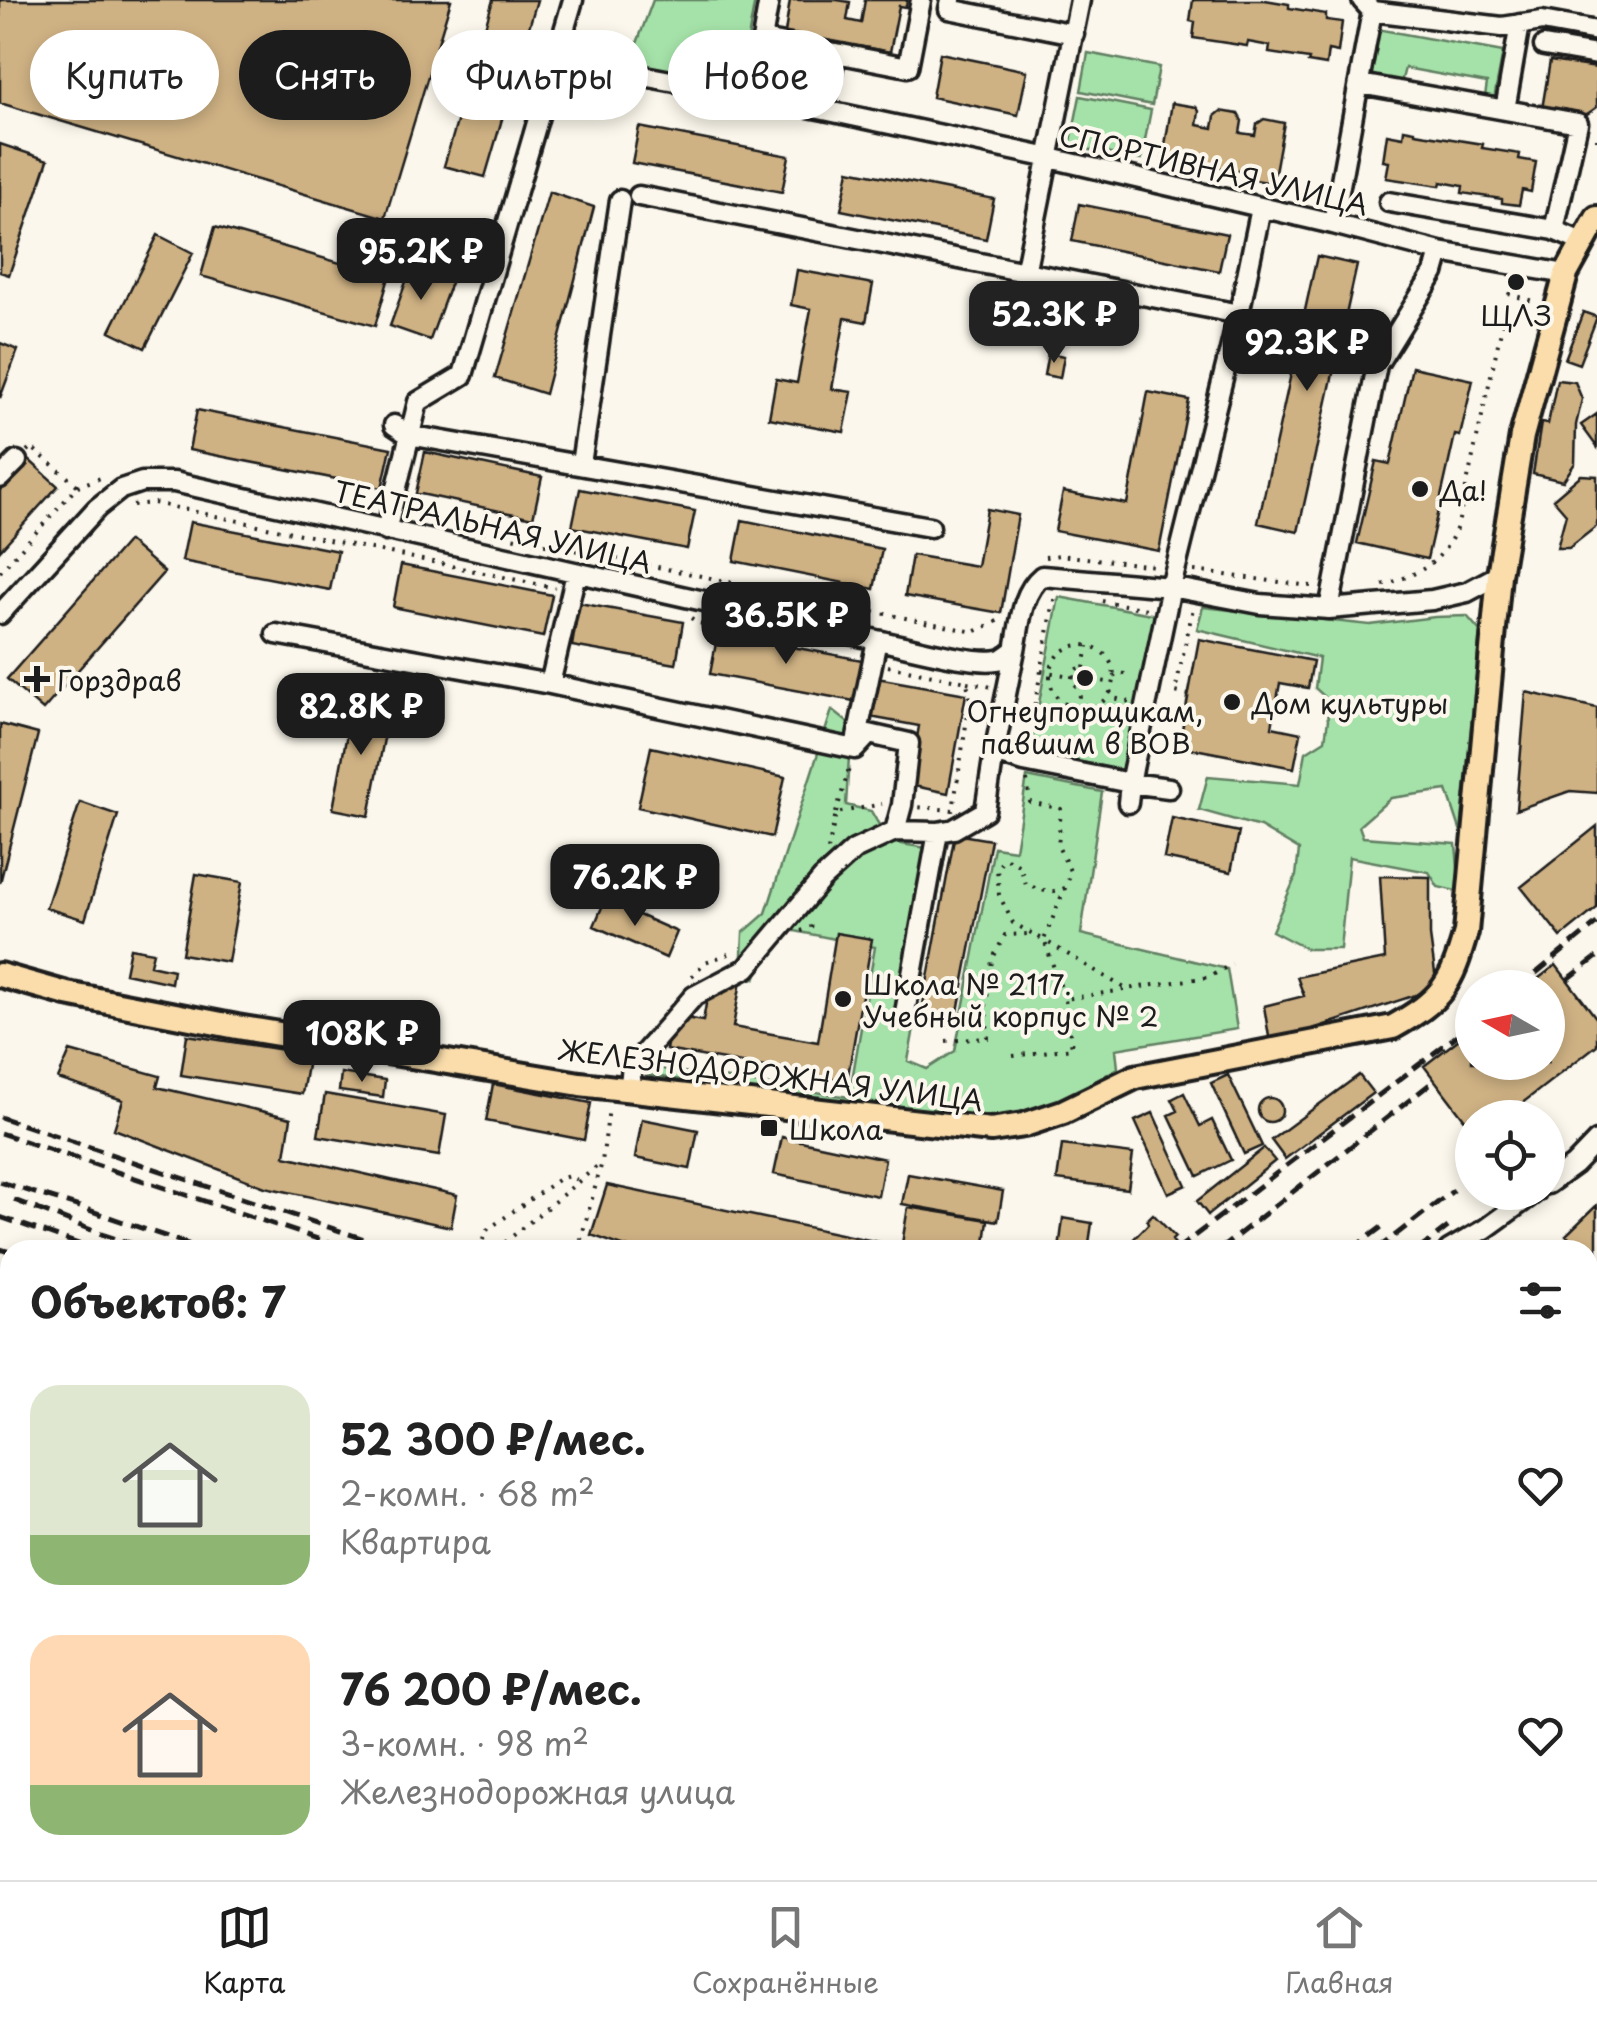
<!DOCTYPE html>
<html lang="ru">
<head>
<meta charset="utf-8">
<style>
	:root { --surface:#fff; --page:#f2f2f2; --text:#222; --muted:#767676; --line:#e0e0e0; --accent:#1c1c1c }
	body { margin:0; font-family:"Playpen Sans",sans-serif; background:var(--page); color:var(--text); height:100vh; display:flex; flex-direction:column; font-size:38px; white-space:nowrap }
	* { box-sizing:border-box; margin:0 }
	p { font-size:32px; color:var(--muted) }
	.icon { flex:none; width:55px; height:55px; fill:none; stroke:currentColor; stroke-width:2; stroke-linecap:round; stroke-linejoin:round }
	.map { position:relative; flex:1; overflow:hidden }
	.sheet { position:absolute; left:0px; top:1240px; width:1598px; height:640px; display:flex; flex-direction:column; background:var(--surface); border-radius:30px 30px 0 0; box-shadow:0 5px 15px #0003 }
	.sheet>* { flex:none }
	.top-card { position:absolute; left:30px; top:30px; width:1000px; height:90px; display:flex; gap:20px }
	.needle { width:65px; rotate:279deg }
	.tools { position:absolute; left:1455px; top:970px; display:grid; gap:20px }
	.tools a { display:grid; place-items:center; width:110px; height:110px; border-radius:50%; background:var(--surface); box-shadow:0 5px 15px #0003; font-size:50px }
	.price { position:absolute; translate:-50% -85px; padding:0 22px; border-radius:20px; background:var(--accent); color:#fff; font-size:32px; line-height:65px; filter:drop-shadow(0 2px 5px #0008) }
	.price::after { content:''; position:absolute; left:50%; top:60px; width:30px; height:22px; margin-left:-15px; background:inherit; clip-path:polygon(0 0,100% 0,50% 100%) }
	.price.selected { background:#222; color:#fff }
	ul { padding:0; list-style:none }
	li { display:flex; align-items:center; gap:30px; height:250px; padding:0 30px }
	li span { display:grid; place-items:center; flex:none; width:280px; height:200px; border-radius:30px; color:#555 }
	li>.icon { margin-inline-start:auto }
	span .icon { width:120px; height:120px; fill:#fffc; stroke-width:1 }
	li b { font-size:42px }
	h2 { display:flex; justify-content:space-between; align-items:center; height:120px; padding:0 30px; font-size:42px }
	.tag { padding:0 35px; border-radius:45px; background:var(--surface); box-shadow:0 5px 15px #0003; font-size:35px; line-height:90px }
	.tag.selected { background:var(--accent); color:#fff }
	.tabs { display:flex; justify-content:space-around; align-items:center; height:140px; border-top:2px solid var(--line); background:var(--surface); font-size:28px; color:var(--muted) }
	.tabs a { display:grid; justify-items:center; gap:5px }
	.tabs .selected { color:var(--accent) }
	.map>svg:first-child { display:block }
</style>
</head>
<body>
<div class="map">
<svg width="1597" height="1880" viewBox="0 0 1597 1880">
	<rect width="100%" height="100%" fill="#fbf7ec"/>
	<filter id="ink" filterUnits="userSpaceOnUse"><feTurbulence type="fractalNoise" baseFrequency=".01" numOctaves="2"/><feDisplacementMap in="SourceGraphic" scale="20" xChannelSelector="R" yChannelSelector="G"/><feConvolveMatrix kernelMatrix="1 2 1 2 8 2 1 2 1" color-interpolation-filters="sRGB"/></filter>
	<g filter="url(#ink)">
		<!-- green -->
		<path fill="#a5e2a9" stroke="#607f62" stroke-width="2.5" d="M653 0H755L745 56 821 70 816 98 629 65Z
			M1377 29 1503 52 1494 99 1485 97 1487 83 1405 68 1401 83 1369 78Z
			M1088 53 1159 67 1152 105 1081 91Z
			M1080 96 1151 110 1141 160 1070 146Z
			M1059 597 1162 616 1128 772 1030 751Z
			M1203 607 1370 625 1435 617 1467 616 1480 631 1461 832 1447 790 1391 798 1359 826 1363 837 1456 844 1460 892 1438 887 1429 872 1349 857 1340 949H1307L1272 931 1296 876 1299 850 1260 827 1199 810 1208 776 1300 784 1306 752 1325 740 1328 720 1325 697 1315 688 1319 658 1197 629Z
			M832 710 851 725 846 805 871 811 889 842 946 851 908 1061 927 1069 955 1051 994 847 1015 850 1027 777 1102 792 1081 934 1227 969 1237 1029 1116 1049 1118 1068 1043 1111 989 1123 646 1075 649 1067 849 1097 875 947 790 930 765 953 755 979 741 976 743 933 766 913Z"/>
		<!-- building -->
		<path fill="#cfb284" stroke="#1c1c1c" stroke-width="2.5" d="M0 0H451L385 218 0 103Z
			M493 0H537L485 177 444 166Z
			M790 0H837L850 2 847 20 861 23 865 0H907L906 7 899 6 890 52 785 33Z
			M1193 0H1265L1289 4V8L1326 14V20L1342 22 1338 52 1328 50 1326 65 1308 62 1309 59 1269 53 1270 46 1248 42 1247 46 1193 38 1195 22 1190 21Z
			M940 53 1027 71 1018 115 932 97Z
			M1550 61 1597 68V107L1593 110 1587 114H1578L1542 109Z
			M1172 103 1196 107 1199 111 1197 125 1213 128 1215 116 1221 111 1238 114 1242 121 1240 133 1255 135 1257 124 1264 119 1284 123 1273 183 1249 179 1246 172 1192 163 1187 167 1162 163Z
			M639 127 789 156 782 192 632 163Z
			M1404 129 1415 131V133L1483 144 1482 148 1520 154 1519 159 1536 162 1531 192 1522 190 1519 205 1502 203V199L1462 193 1463 186 1441 182 1440 186 1386 178 1389 162 1383 161 1387 134 1403 137Z
			M0 144 48 160 9 275 0 272Z
			M849 170 994 199 986 239 841 210Z
			M549 192 594 207 545 394 495 378Z
			M1079 204 1227 234 1219 271 1072 241Z
			M215 227 389 277 375 326 201 276Z
			M158 235 193 253 145 348 110 331Z
			M1317 256 1357 265 1298 532 1258 523Z
			M412 265 452 280 430 340 390 326Z
			M797 270 873 284 866 322 845 318 832 389 852 392 844 432 769 418 776 379 797 383 811 309 791 305Z
			M1583 312 1597 317 1579 364 1565 359Z
			M0 343 18 350 0 398Z
			M1048 353 1064 356 1060 378 1044 375Z
			M1412 367 1473 380 1460 436 1455 435 1427 559 1357 543 1376 461 1390 464Z
			M1557 380 1575 382 1582 399 1576 425 1575 463 1563 481 1533 474 1541 423 1548 424Z
			M1148 392 1189 400 1159 551 1055 531 1063 492 1127 504Z
			M197 410 391 448 382 488 189 450Z
			M1597 414V447L1581 425Z
			M425 452 542 477 533 518 416 493Z
			M28 459 58 486 0 550V490Z
			M1581 475 1597 476V526L1569 548H1557L1566 514 1553 499Z
			M580 489 695 511 687 549 572 527Z
			M987 509 1018 515 1001 613 905 596 912 555 977 566Z
			M742 520 882 549 874 589 734 561Z
			M190 522 338 551 330 590 182 561Z
			M128 541 164 572 43 710 7 679Z
			M401 565 552 595 543 637 393 607Z
			M579 603 683 622 676 664 572 646Z
			M718 633 862 660 854 701 710 674Z
			M1199 639 1313 661 1308 688 1280 683 1272 727 1301 733 1294 768 1179 746Z
			M877 678 966 694 948 793 909 785 919 726 870 717Z
			M1526 692 1597 708V793L1570 791 1516 810Z
			M353 701 390 708 369 816 333 809Z
			M0 724 38 734 0 883Z
			M651 747 785 777 772 837 638 807Z
			M80 802 118 815 85 920 46 908Z
			M1172 818 1239 832 1231 872 1164 858Z
			M1597 826V908L1561 937 1521 887Z
			M955 834 991 840 955 1027 920 1020Z
			M196 874 242 882 228 962 182 954Z
			M1380 876 1430 877V936L1437 988 1270 1043 1264 1006 1304 996 1297 977 1385 959Z
			M605 900 677 932 666 958 594 926Z
			M836 933 872 939 847 1081 666 1050 672 1016 703 1021 711 976 741 981 733 1027 818 1042Z
			M130 948 153 952 150 965 173 970 171 983 125 973Z
			M1556 965 1597 1019V1045L1503 1118H1472V1129L1424 1066 1472 1029V1062H1548V988H1526Z
			M187 1035 309 1054 302 1094 181 1075Z
			M70 1051 160 1076 157 1087 291 1118 285 1156 457 1195 451 1227 265 1187 114 1129 123 1100 58 1079Z
			M341 1073 385 1080 383 1097 339 1091Z
			M1228 1075 1262 1146 1244 1154 1211 1083Z
			M1359 1075 1373 1093 1285 1159 1271 1140Z
			M493 1084 591 1103 584 1140 486 1121Z
			M1184 1093 1200 1126 1212 1120 1231 1160 1198 1176 1169 1115 1178 1111 1172 1099Z
			M325 1094 446 1115 439 1156 318 1136Z
			M1258 1110a12 12 0 1 1 24 0a12 12 0 1 1-24 0Z
			M1153 1113 1186 1185 1168 1193 1135 1121Z
			M642 1119 698 1130 690 1169 635 1158Z
			M782 1137 885 1159 878 1196 774 1174Z
			M1062 1145 1133 1154 1128 1189 1057 1180Z
			M1264 1148 1275 1161 1208 1215 1197 1201Z
			M908 1174 1003 1191 998 1221 902 1204Z
			M607 1185 888 1244 887 1250H634L591 1235Z
			M1597 1205V1266L1588 1257V1250H1581L1566 1235Z
			M908 1207 988 1220 984 1250H901Z
			M1153 1214 1175 1237 1172 1240 1175 1244 1168 1250H1123L1148 1224 1147 1220Z
			M1063 1218 1092 1223 1088 1250H1059Z
			M0 1395 10 1398V1517L0 1514Z
			M1597 1395V1596L1588 1598V1403Z
			M0 1578 2 1584 6 1586 10 1603V1621L0 1628Z
			M57 1870H108L104 1880H54Z
			M231 1870H295V1872L346 1880H229Z
			M621 1870H658L655 1880H614L615 1874Z"/>
		<g fill="none" stroke-linecap="round" stroke-linejoin="round">
			<!-- minor casing -->
			<g stroke="#1c1c1c" stroke-width="25">
				<path id="minor" d="M769 0 762 40 836 53
					M951 0 949 9 1074 34
					M1362 0 1372 11 1502 27 1542 21 1597 31
					M1544 46 1597 55
					M554 59 824 110 1050 158 1333 224 1440 252 1566 274
					M617 71 620 48
					M1360 84 1578 123 1554 230 1584 243
					M824 110 836 53 908 67 921 0
					M1505 110 1520 24
					M639 196 1239 314
					M1389 202 1554 230
					M1333 224 1372 11
					M1025 273 1080 0
					M394 425 409 435 930 527
					M581 464 620 200
					M0 478 17 461
					M386 531 418 402 463 375 573 0
					M1329 609 1377 365 1434 273 1440 252
					M0 614 97 508 121 489 142 482H174L877 640C904 645 978 667 1002 659 1006 657 1012 652 1015 650 1020 625 1021 593 1042 576L1171 587 1260 604 1329 609 1432 600 1467 592 1499 575
					M276 634 550 684 576 573
					M1015 650 994 753 1024 762 1130 783 1171 587 1239 314 1261 208
					M550 684 855 749 869 734 909 743 902 805 895 831 854 850 822 879 747 968 694 996 632 1067 629 1091
					M855 747 877 640
					M1128 803 1130 783 1169 788
					M895 831 938 832
					M904 1018 938 832 954 829 985 811 994 753
					M1548 1184 1574 1165 1597 1141
					M1449 1250 1485 1229 1536 1192
					M0 1339 10 1342
					M0 1567 10 1570
					M0 1713 10 1717
					M676 1870 674 1878 681 1880
					M1013 1870 1018 1880
					M1581 1870 1597 1876
					M19 1880 22 1870
					M143 1880 146 1870
					M403 1880 406 1870
					M507 1880 510 1870
					M590 1880 593 1870
					M710 1880 714 1870"/>
			</g>
			<!-- major casing -->
			<g stroke="#1c1c1c" stroke-width="30">
				<path id="major" d="M0 975 67 994 237 1027 580 1084 991 1130 1024 1125 1063 1112 1135 1077 1393 1027C1442 999 1451 986 1466 932L1499 575 1522 436 1566 274 1597 218"/>
			</g>
			<!-- path -->
			<path stroke="#1c1c1c" stroke-width="4" stroke-dasharray="2.5 8" stroke-linecap="butt" d="M1597 138V140
				M27 451 31 447 77 485
				M133 505 154 503 555 588
				M462 527 974 632 1004 618
				M1045 557 1060 555 1155 566
				M1194 571 1318 587
				M0 572 78 486 106 476
				M1383 585C1420 574 1444 562 1458 524L1509 294 1536 302
				M1102 601 1147 609
				M691 618 698 623 793 641
				M1050 677a32 32 0 1 1 64 0a32 32 0 1 1-64 0Z
				M888 666 967 682 970 699 953 810 917 807
				M1084 668 1088 646
				M1072 678a10 10 0 1 1 20 0a10 10 0 1 1-20 0Z
				M1041 671 1113 683
				M1114 677 1118 673 1133 675
				M967 682 992 687
				M1110 691 1114 698 1130 702
				M1189 695 1175 692 1193 608
				M1078 708 1081 689
				M1027 746 1054 601 1059 595
				M1027 780 1030 802 1061 809 1058 846 1071 873 1044 940 1126 989 1209 977 1232 964
				M836 813 850 765
				M828 850 836 813 882 804
				M1065 888 1051 893 1026 885 1020 866 1005 858 997 868 999 895 1013 923 1044 940 1065 999 1124 990
				M801 931 811 928 813 918
				M692 976 705 962 735 952
				M946 1041 988 1038 986 1006 992 960 1005 935 1029 934
				M1013 1056 1072 1048 1065 999
				M497 1249 601 1163
				M484 1250 482 1242 487 1230 559 1179 569 1176 577 1180
				M578 1250 602 1162 609 1108
				M1588 1671 1597 1674
				M0 1685 10 1663
				M551 1870 549 1874 570 1880"/>
			<!-- minor -->
			<use href="#minor" stroke="#fbf7ec" stroke-width="18"/>
			<!-- major -->
			<use href="#major" stroke="#faddab" stroke-width="22"/>
			<!-- rail -->
			<path stroke="#1c1c1c" stroke-width="5" stroke-dasharray="15 8" stroke-linecap="butt" d="M1567 980 1597 957
				M1518 988 1597 923
				M0 1117 397 1250
				M0 1133 342 1247
				M0 1182 83 1208 205 1250
				M14 1200 104 1235 152 1250
				M0 1217 96 1250
				M0 1249 10 1252
				M1176 1250 1472 1024
				M1219 1250 1435 1080
				M1351 1250 1387 1223
				M1376 1250 1454 1190
				M1418 1250 1448 1227
				M1588 1611 1597 1610
				M1588 1629 1597 1630
				M1588 1658 1597 1660
				M1588 1716 1597 1720
				M1588 1733 1597 1737
				M1588 1750 1597 1753"/>
		</g>
	</g>
	<!-- markers -->
	<g fill="#1c1c1c" stroke="#fbf7ec" stroke-width="4">
		<circle cx="1516" cy="282" r="10"/>
		<circle cx="1420" cy="489" r="10"/>
		<circle cx="1085" cy="678" r="10"/>
		<path d="M32 664h10v10h10v10h-10v10h-10v-10h-10v-10h10z"/>
		<circle cx="1232" cy="702" r="10"/>
		<circle cx="843" cy="999" r="10"/>
		<rect x="759" y="1118" width="20" height="20" rx="5"/>
	</g>
	<g text-anchor="middle" dominant-baseline="central" stroke-width="8" stroke-linejoin="round" paint-order="stroke">
		<!-- street labels -->
		<g font-size="28" fill="#1c1c1c" stroke="#fbf7ec">
			<text transform="translate(1214 169) rotate(13)">СПОРТИВНАЯ УЛИЦА</text>
			<text transform="translate(493 526) rotate(13)">ТЕАТРАЛЬНАЯ УЛИЦА</text>
			<text transform="translate(771 1074) rotate(7)">ЖЕЛЕЗНОДОРОЖНАЯ УЛИЦА</text>
		</g>
		<!-- poi labels -->
		<g font-size="28" fill="#1c1c1c" stroke="#fbf7ec" text-anchor="start">
			<text x="1516" y="314" text-anchor="middle">ЩЛЗ</text>
			<text x="1440" y="489">Да!</text>
			<text x="57" y="679">Горздрав</text>
			<text x="1252" y="702">Дом культуры</text>
			<text x="1085" y="710" text-anchor="middle">Огнеупорщикам,<tspan x="1085" dy="32">павшим в ВОВ</tspan></text>
			<text x="863" y="983">Школа № 2117.<tspan x="863" dy="32">Учебный корпус № 2</tspan></text>
			<text x="789" y="1128">Школа</text>
		</g>
	</g>
</svg>
<div class="tools">
<a><svg class="needle" viewBox="-14 -14 28 28"><path d="M0-13l5 13h-10z" fill="#e53935"/><path d="M0 13l5-13h-10z" fill="#767676"/></svg></a>
<a><svg class="icon" aria-label="locate" viewBox="0 0 24 24"><circle cx="12" cy="12" r="6"/><path d="M12 2v4M12 18v4M2 12h4M18 12h4"/></svg></a>
</div>
<b class="price" style="left:421px;top:303px">95.2K ₽</b>
<b class="price selected" style="left:1054px;top:366px">52.3K ₽</b>
<b class="price" style="left:1307px;top:394px">92.3K ₽</b>
<b class="price" style="left:786px;top:667px">36.5K ₽</b>
<b class="price" style="left:361px;top:758px">82.8K ₽</b>
<b class="price" style="left:635px;top:929px">76.2K ₽</b>
<b class="price" style="left:362px;top:1085px">108K ₽</b>
<div class="top-card">
<a class="tag">Купить</a>
<a class="tag selected">Снять</a>
<a class="tag">Фильтры</a>
<a class="tag">Новое</a>
</div>
<section class="sheet">
<h2>Объектов: 7<svg class="icon" aria-label="filters" viewBox="0 0 24 24"><path d="M4 7h16M4 17h16"/><circle cx="9" cy="7" r="2"/><circle cx="15" cy="17" r="2"/></svg></h2>
<ul>
<li><span style="background:linear-gradient(#dfe7d0 75%,#8fb573 0)"><svg class="icon" aria-label="home" viewBox="0 0 24 24"><path d="M3 11l9-7 9 7M6 9v11h12V9"/></svg></span><div><b>52 300 ₽/мес.</b><p>2-комн. · 68 m²</p><p>Квартира</p></div><svg class="icon" aria-label="heart" viewBox="0 0 24 24"><path d="M12 20l-8-8c-3-5 5-10 8-4 3-6 11-1 8 4z"/></svg></li>
<li><span style="background:linear-gradient(#ffd9b3 75%,#8fb573 0)"><svg class="icon" aria-label="home" viewBox="0 0 24 24"><path d="M3 11l9-7 9 7M6 9v11h12V9"/></svg></span><div><b>76 200 ₽/мес.</b><p>3-комн. · 98 m²</p><p>Железнодорожная улица</p></div><svg class="icon" aria-label="heart" viewBox="0 0 24 24"><path d="M12 20l-8-8c-3-5 5-10 8-4 3-6 11-1 8 4z"/></svg></li>
</ul>
</section>
</div>
<nav class="tabs">
<a class="selected"><svg class="icon" aria-label="map" viewBox="0 0 24 24"><path d="M3 6l6-2 6 2 6-2v14l-6 2-6-2-6 2zM9 4v14M15 6v14"/></svg>Карта</a>
<a><svg class="icon" aria-label="saved" viewBox="0 0 24 24"><path d="M7 4h10v16l-5-4-5 4z"/></svg>Сохранённые</a>
<a><svg class="icon" aria-label="home" viewBox="0 0 24 24"><path d="M3 11l9-7 9 7M6 9v11h12V9"/></svg>Главная</a>
</nav>
</body>
</html>
